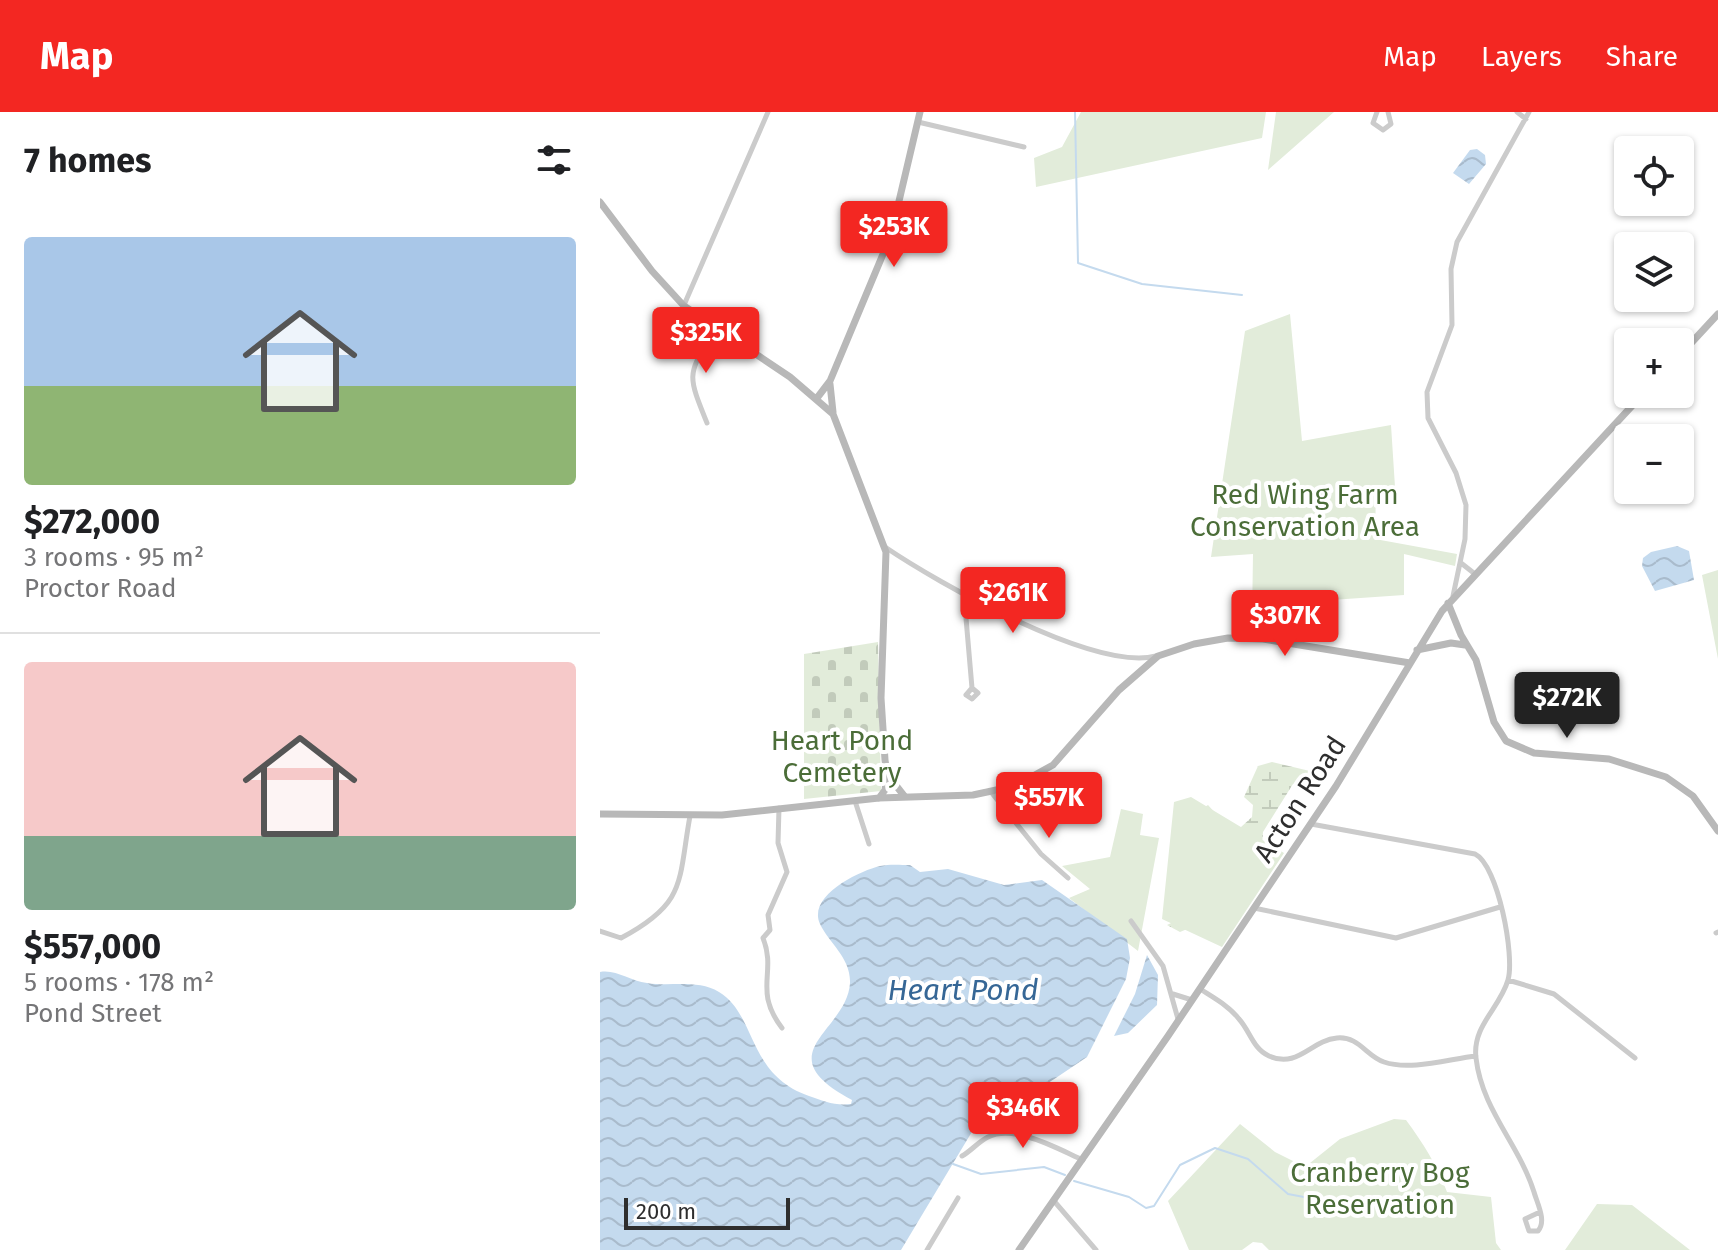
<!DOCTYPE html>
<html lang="en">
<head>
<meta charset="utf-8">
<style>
	:root { --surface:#fff; --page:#f6f6f6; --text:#202124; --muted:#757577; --line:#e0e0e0; --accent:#f32722 }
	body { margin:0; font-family:"Fira Sans",sans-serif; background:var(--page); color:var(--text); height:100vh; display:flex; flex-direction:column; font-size:30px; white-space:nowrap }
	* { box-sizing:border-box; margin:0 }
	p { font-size:26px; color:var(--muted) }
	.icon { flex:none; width:44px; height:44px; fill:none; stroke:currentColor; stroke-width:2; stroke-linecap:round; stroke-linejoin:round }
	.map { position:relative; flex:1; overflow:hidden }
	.sheet { display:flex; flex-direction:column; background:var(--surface); width:600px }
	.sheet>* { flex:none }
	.tools { position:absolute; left:1014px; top:24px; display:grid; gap:16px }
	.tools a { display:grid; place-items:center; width:80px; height:80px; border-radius:8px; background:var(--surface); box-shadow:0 2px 6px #0004; font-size:40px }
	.scale { position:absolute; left:24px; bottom:20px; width:166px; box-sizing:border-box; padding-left:8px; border:4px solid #2e2e2e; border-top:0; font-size:22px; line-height:28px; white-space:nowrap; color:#2e2e2e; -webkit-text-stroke:6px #fff; paint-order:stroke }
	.price { position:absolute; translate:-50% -68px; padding:0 18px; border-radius:8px; background:var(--accent); color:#fff; font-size:26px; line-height:52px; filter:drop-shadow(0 2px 4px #0008) }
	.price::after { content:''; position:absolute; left:50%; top:48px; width:24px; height:18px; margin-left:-12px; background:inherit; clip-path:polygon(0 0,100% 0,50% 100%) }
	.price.active { background:#222; color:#fff }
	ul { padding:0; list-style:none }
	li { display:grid; align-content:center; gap:16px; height:424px; padding:0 24px }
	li+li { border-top:2px solid var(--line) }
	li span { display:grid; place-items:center; height:248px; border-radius:8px; color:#555 }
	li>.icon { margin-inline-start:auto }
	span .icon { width:144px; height:144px; fill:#fffc; stroke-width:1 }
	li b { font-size:34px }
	h2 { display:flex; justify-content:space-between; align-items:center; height:96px; padding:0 24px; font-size:34px }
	header { display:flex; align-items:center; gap:48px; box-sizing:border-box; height:112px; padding:0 40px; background:var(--accent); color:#fff }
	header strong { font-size:38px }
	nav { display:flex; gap:44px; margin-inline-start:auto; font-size:28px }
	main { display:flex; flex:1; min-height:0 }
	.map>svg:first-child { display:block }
</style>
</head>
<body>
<header>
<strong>Map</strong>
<nav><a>Map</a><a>Layers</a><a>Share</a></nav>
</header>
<main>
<section class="sheet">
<h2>7 homes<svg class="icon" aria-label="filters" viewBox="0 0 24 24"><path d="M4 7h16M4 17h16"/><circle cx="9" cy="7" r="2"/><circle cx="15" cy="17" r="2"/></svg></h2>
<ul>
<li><span style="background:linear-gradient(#a9c7e8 60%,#8fb573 0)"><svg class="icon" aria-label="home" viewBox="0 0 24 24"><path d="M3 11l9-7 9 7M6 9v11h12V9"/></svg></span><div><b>$272,000</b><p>3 rooms · 95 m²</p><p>Proctor Road</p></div></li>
<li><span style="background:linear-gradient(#f6c9c9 70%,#7fa58c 0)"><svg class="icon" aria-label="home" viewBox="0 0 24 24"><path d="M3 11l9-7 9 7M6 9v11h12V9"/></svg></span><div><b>$557,000</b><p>5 rooms · 178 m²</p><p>Pond Street</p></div></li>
</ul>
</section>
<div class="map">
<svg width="1118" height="1138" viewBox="0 0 1118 1138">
	<defs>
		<pattern id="wetland-marsh" width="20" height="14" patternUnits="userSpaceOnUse" patternTransform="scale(2)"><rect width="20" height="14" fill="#e2ecda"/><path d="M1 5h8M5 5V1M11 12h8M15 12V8" fill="none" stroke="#c2cbbb"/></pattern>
		<pattern id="cemetery-stones" width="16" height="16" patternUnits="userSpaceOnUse" patternTransform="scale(2)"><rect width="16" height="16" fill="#e2ecda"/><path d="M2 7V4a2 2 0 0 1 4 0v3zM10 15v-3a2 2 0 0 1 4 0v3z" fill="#c2cbbb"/></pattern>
		<pattern id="water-waves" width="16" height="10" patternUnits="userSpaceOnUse" patternTransform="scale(2)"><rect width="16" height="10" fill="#c4daee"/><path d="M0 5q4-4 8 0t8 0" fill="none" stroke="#a9bbcc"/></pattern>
	</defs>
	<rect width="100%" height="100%" fill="#fff"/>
	<!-- wetland -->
	<path fill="url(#wetland-marsh)" d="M672 650 714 660 715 671 693 672 663 720 661 746 606 809 580 820 567 813 588 803 592 703 608 693 627 714 641 715 652 705 653 693 644 685 658 654Z"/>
	<!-- cemetery -->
	<path fill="url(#cemetery-stones)" d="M278 530 281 679 204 687V542Z"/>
	<!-- park -->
	<path fill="#e2ecda" d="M481 0H666L662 26 436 75 434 46 462 35Z
		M676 0H734L668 58Z
		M690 202 702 329 791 313 795 375 776 376 775 427 857 442 855 454 804 442V483L688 491 684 525 641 520 642 511 652 507 653 442 611 445 645 219Z
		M1118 458V547L1102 463Z
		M591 685 684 741 622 835 562 807 574 690Z
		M521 697 543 702 540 723 559 726 538 839 469 786 490 777 462 754 510 745Z
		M794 1007 806 1008C823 1031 837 1053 847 1080L891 1085 896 1131 901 1138H669L662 1131 653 1130 642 1138H589L568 1089 640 1012 675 1040 705 1055 740 1027Z
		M997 1092 1032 1093 1090 1138H965Z"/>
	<!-- water -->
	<path fill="url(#water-waves)" d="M877 37 885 43 886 52 869 72 853 61 870 38Z
		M1077 434 1089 439 1094 468 1055 479 1042 454 1043 446 1051 440Z
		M310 753 320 760 348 757 404 773 442 768 527 827 530 846 526 867 487 945 435 980 388 993 301 1138H0V860C16 857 30 869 47 871 70 875 97 867 119 880 157 903 147 963 209 984 223 989 235 994 251 992L252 988C164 941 247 920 250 871 251 846 229 831 220 812 207 784 259 759 280 754 289 752 301 753 310 753Z
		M547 843 558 863 557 893 528 921 514 924 535 882Z"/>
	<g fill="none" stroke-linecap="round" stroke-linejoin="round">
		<!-- stream -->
		<path stroke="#c4daee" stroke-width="2" d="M475 0 478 151 542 172 642 183
			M353 1052 381 1062 444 1055 465 1063
			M474 1069 529 1085 546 1096 554 1094 580 1053 615 1036 648 1047 688 1082 773 1098"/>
		<!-- street -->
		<path stroke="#cbcbcb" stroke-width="5" d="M777 0 773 11 783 18 791 12 788 0
			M917 0 926 7
			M318 10 424 35
			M84 193 168 0
			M107 311C86 259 88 264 115 216
			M285 435C338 471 495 560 556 544
			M861 451 875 462
			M364 483 372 576 366 583 372 587 378 581 372 576
			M853 484 865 427 866 393 856 361 828 306 827 280 852 213 851 157 857 130 929 0
			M391 680 441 742 468 766
			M255 689 269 732
			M179 696 178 731 187 760 168 803 170 818 163 826C177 861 153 878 182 916
			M416 705 420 672
			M711 712 875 742C898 753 915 844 908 868 900 896 872 914 876 946 882 998 919 1032 934 1080 937 1091 947 1109 938 1119H929L925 1107 940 1100
			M654 796 796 826 900 795
			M531 809 563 854 578 907
			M0 819 21 826C87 791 78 770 90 704
			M1116 821 1118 820
			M908 868 954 882 1035 946
			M600 877C614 886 629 894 639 907 650 919 653 937 669 944 698 957 711 928 737 926 759 924 766 944 784 950 810 959 849 947 876 944
			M573 882 592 888
			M362 1044C371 1039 378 1030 388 1025 415 1012 458 1037 483 1048
			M454 1089 496 1138
			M327 1138 358 1086"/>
		<!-- secondary -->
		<path stroke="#b8b8b8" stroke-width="7" d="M0 90 52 159 84 194 190 265 233 302 286 440 281 586 285 648 287 662 305 685
			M1080 243 1118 202
			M230 272 233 300
			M217 286 230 269 291 123 320 0
			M848 491 861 523 876 548 894 610 906 629 934 641 1009 647 1066 665 1093 684 1118 719
			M817 538 851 531 865 533
			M279 686 285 678 287 662
			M0 702 122 703 279 686 373 683 415 674 453 653 519 578 558 544 594 532 628 526 663 527 810 551
			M419 1138 568 924 736 674 842 499 1043 282"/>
	</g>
	<g text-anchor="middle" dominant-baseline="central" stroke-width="8" stroke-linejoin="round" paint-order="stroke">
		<!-- park labels -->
		<g font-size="28" fill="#4b6d38" stroke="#fff">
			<text x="705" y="382">Red Wing Farm<tspan x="705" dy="32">Conservation Area</tspan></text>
			<text x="242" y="628">Heart Pond<tspan x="242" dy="32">Cemetery</tspan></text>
			<text x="780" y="1060">Cranberry Bog<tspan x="780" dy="32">Reservation</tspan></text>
		</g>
		<!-- street labels -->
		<g font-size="28" fill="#2e2e2e" stroke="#fff">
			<text transform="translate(700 687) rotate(-57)">Acton Road</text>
		</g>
		<!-- water labels -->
		<g font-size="30" font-style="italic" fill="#366796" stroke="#fff">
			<text x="363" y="878">Heart Pond</text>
		</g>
	</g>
</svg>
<div class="tools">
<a><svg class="icon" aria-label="locate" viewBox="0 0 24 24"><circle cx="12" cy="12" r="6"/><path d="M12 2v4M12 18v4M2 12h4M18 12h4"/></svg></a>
<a><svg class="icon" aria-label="layers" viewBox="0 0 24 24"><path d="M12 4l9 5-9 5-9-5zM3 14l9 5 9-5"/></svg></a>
<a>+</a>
<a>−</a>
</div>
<div class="scale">200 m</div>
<b class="price" style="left:294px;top:157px">$253K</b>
<b class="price" style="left:106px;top:263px">$325K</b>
<b class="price" style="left:413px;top:523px">$261K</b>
<b class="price" style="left:685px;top:546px">$307K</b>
<b class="price active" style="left:967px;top:628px">$272K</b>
<b class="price" style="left:449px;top:728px">$557K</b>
<b class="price" style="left:423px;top:1038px">$346K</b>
</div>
</main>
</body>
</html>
